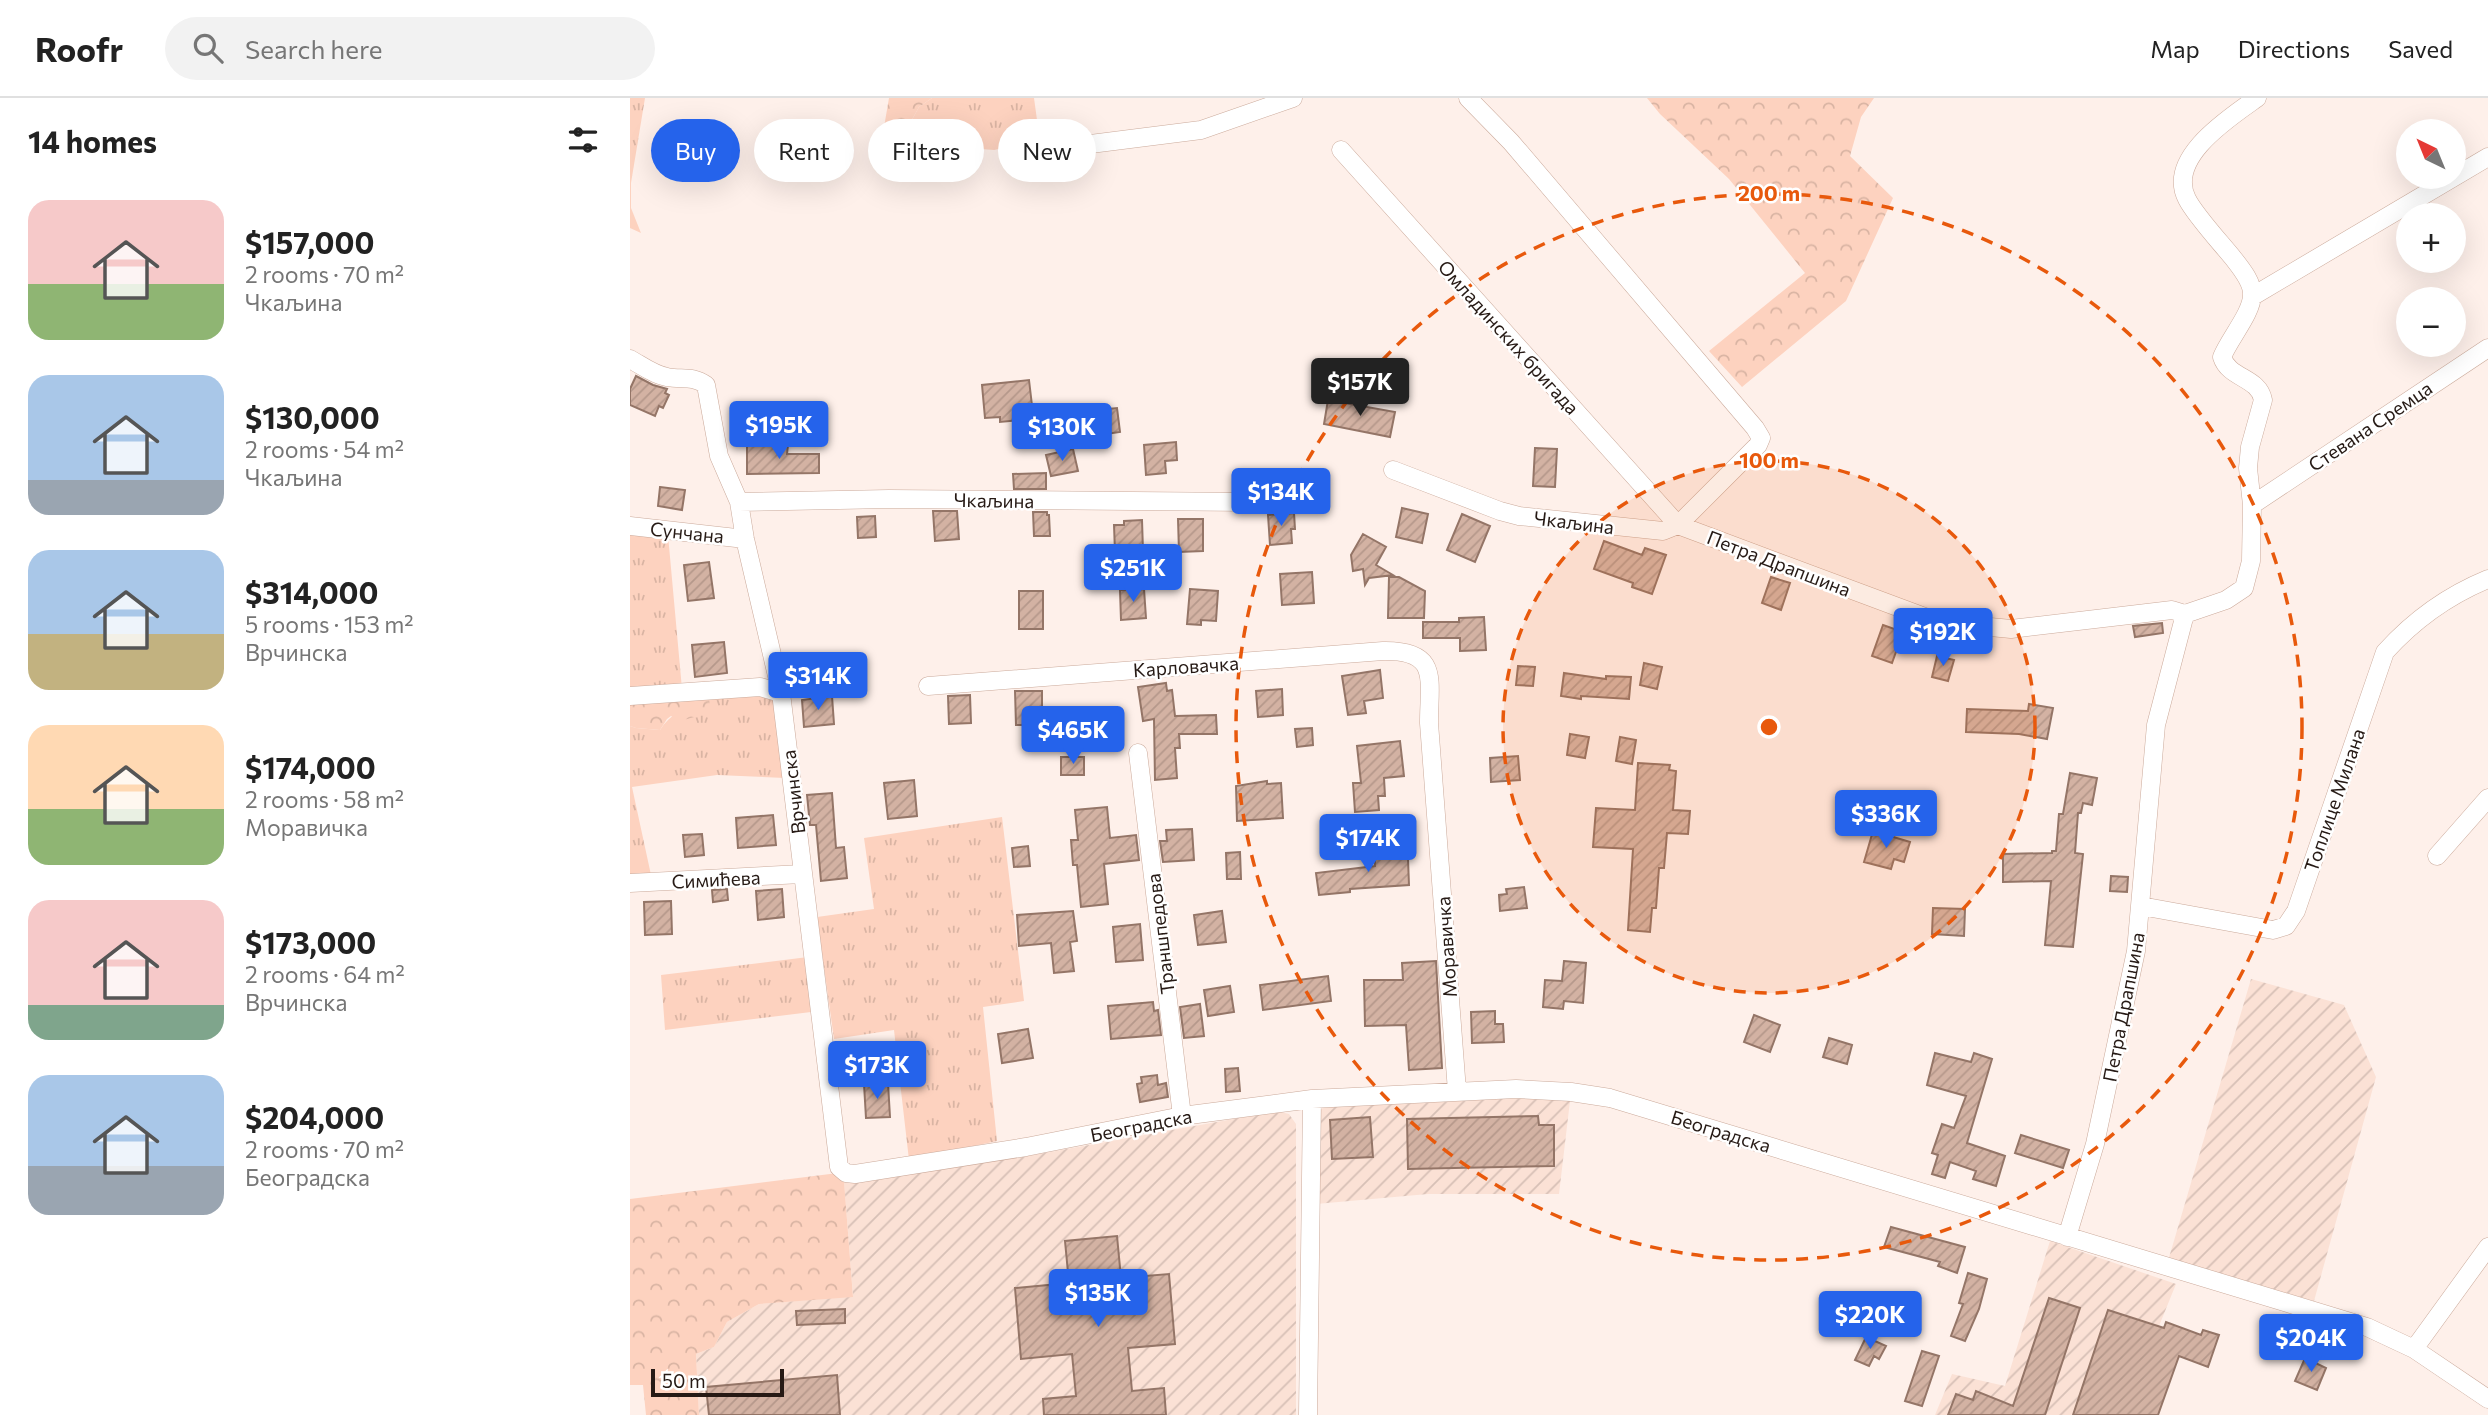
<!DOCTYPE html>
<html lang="en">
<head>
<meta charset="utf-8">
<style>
	:root { --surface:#fff; --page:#f2f2f2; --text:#222; --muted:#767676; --line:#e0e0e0; --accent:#2563eb }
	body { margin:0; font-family:Commissioner,sans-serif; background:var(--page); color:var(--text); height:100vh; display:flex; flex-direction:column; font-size:26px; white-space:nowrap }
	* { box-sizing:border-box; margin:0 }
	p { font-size:23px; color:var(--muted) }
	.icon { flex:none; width:38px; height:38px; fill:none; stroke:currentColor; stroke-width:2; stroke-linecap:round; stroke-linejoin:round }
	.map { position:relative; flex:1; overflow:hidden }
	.panel { display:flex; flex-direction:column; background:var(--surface); width:630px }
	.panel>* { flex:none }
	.hud { position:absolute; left:21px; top:21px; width:665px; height:63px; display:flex; gap:14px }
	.needle { width:46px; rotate:317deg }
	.controls { position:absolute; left:1766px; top:21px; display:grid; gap:14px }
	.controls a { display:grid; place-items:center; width:70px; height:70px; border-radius:50%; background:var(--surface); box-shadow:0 7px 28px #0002; font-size:35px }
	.scale { position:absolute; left:21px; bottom:18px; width:133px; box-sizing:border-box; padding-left:7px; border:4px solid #261a15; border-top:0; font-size:19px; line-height:24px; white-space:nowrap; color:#261a15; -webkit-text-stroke:5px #fff; paint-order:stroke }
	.price { position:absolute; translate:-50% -60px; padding:0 16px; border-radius:7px; background:var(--accent); color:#fff; font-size:23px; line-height:46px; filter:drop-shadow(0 2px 4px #0008) }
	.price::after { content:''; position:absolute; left:50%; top:42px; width:21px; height:16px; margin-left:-10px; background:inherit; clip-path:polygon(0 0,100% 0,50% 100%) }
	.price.selected { background:#222; color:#fff }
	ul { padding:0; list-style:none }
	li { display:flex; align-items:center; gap:21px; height:175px; padding:0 28px }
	li span { display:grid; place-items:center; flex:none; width:196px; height:140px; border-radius:21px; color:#555 }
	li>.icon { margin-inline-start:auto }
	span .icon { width:84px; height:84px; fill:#fffc; stroke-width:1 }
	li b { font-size:30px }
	h2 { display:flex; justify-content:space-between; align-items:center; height:84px; padding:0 28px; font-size:30px }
	.tag { padding:0 24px; border-radius:32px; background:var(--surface); box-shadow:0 7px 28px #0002; font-size:24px; line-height:63px }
	.tag.selected { background:var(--accent); color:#fff }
	header { display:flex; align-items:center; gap:42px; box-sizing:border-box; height:98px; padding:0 35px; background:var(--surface); border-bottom:2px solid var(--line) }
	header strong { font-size:33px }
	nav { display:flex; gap:38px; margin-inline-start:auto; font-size:24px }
	.search { width:490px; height:63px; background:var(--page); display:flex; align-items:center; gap:18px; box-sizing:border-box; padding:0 24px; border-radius:38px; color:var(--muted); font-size:26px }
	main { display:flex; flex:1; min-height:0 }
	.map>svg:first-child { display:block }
</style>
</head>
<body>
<header>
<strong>Roofr</strong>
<div class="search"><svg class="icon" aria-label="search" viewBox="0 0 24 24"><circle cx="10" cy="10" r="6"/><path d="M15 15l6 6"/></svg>Search here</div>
<nav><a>Map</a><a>Directions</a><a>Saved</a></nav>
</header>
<main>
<section class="panel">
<h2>14 homes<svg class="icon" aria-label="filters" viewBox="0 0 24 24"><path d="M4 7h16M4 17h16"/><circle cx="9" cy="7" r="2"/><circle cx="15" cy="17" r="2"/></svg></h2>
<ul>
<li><span style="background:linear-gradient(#f6c9c9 60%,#8fb573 0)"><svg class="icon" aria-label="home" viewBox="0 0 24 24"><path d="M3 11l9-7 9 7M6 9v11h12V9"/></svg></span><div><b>$157,000</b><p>2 rooms · 70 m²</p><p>Чкаљина</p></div></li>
<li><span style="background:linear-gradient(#a9c7e8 75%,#9aa5b1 0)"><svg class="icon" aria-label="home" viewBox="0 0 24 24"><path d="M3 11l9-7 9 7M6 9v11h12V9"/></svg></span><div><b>$130,000</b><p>2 rooms · 54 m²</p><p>Чкаљина</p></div></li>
<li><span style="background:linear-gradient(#a9c7e8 60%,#c2b280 0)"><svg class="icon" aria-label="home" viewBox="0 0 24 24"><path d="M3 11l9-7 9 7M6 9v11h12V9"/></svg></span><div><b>$314,000</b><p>5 rooms · 153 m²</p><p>Врчинска</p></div></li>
<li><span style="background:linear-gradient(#ffd9b3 60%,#8fb573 0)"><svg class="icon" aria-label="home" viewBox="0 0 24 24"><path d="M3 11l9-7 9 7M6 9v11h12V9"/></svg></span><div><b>$174,000</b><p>2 rooms · 58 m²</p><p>Моравичка</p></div></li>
<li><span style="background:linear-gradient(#f6c9c9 75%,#7fa58c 0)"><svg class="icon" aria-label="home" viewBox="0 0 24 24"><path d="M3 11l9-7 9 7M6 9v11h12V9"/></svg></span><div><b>$173,000</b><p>2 rooms · 64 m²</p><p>Врчинска</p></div></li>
<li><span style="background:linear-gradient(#a9c7e8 65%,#9aa5b1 0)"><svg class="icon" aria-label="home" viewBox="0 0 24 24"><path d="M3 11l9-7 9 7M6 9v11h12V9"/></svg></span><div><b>$204,000</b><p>2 rooms · 70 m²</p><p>Београдска</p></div></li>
</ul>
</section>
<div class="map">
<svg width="1858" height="1317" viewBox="0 0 1858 1317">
	<defs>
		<pattern id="industrial-furrows" width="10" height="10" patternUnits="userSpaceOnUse" patternTransform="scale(1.75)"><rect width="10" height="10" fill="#fbe1d5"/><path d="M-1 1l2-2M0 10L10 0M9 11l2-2" fill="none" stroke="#d7c0b6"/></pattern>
		<pattern id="grass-tufts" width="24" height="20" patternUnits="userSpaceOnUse" patternTransform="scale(1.75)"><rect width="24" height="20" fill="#fdd2bf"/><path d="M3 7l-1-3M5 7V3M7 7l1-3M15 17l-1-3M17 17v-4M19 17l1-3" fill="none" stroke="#d9b4a3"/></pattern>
		<pattern id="forest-crowns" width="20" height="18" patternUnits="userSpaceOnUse" patternTransform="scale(1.75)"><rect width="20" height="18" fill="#fdd2bf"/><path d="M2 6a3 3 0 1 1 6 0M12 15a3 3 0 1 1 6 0" fill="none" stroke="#d9b4a3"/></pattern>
		<pattern id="building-hatch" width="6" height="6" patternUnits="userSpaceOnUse" patternTransform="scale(1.75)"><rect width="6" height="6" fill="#d3b2a3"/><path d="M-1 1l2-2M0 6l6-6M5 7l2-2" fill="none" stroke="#b5988b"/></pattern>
	</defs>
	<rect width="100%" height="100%" fill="#fef0ea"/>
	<!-- industrial -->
	<path fill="url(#industrial-furrows)" d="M1621 881 1714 907 1746 979 1684 1203 1538 1163Z
		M906 998 940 1003 929 1096H798L686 1106 689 1015 694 1008Z
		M647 1013 659 1016 666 1026V1317H69L66 1256 84 1249 97 1224 129 1206 223 1198 214 1083 398 1058Z
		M1420 1143 1546 1186 1493 1317H1305L1322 1276 1375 1288Z"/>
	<!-- grass -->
	<path fill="url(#grass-tufts)" d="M0 0H15L1 85V110L11 135 0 130Z
		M302 0H404L414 73 399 64 388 47 364 52 269 45 289 9Z
		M0 433 38 437 52 591 0 595Z
		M129 594 147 599 155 680 87 677 2 689 21 777 0 778V628L6 630 30 632C49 601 97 598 129 594Z
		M372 719 394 903 353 909 367 1043 279 1062 264 932 204 941 187 819 244 811 234 740Z
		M178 859 181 914 35 932 31 877Z"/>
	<!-- forest -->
	<path fill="url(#forest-crowns)" d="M259 0H302L289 9 269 45 255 60 243 55 242 48 253 35Z
		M1017 0H1244L1231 19 1220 58 1263 100 1216 203 1112 289 1079 253 1175 175 1099 81 1030 16Z
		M79 600 80 609 75 616 50 623 41 618 37 621 30 632 6 630 0 628V603Z
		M208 1075 214 1083 223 1199 129 1206 97 1224 84 1249 66 1256 69 1317H16L13 1287H0V1101Z"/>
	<!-- building -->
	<path fill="url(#building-hatch)" stroke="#947567" stroke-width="2" d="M6 278 23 287 37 291 35 295 39 297 33 310 29 308 25 318 0 307V291Z
		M399 282 403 316 390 317V322L370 324V319L355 320 352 287Z
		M698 302 765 314 760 339 694 326Z
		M487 310 490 334 462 338 459 313Z
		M546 344 547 362 535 363 536 375 516 377 514 347Z
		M117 346 158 347 157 356H189V375L117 376Z
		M905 350 927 351 925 389 903 388Z
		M443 351 448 373 421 378 416 357Z
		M416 375V391H384L383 376Z
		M30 389 55 392 52 412 28 408Z
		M772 410 798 416 792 445 766 439Z
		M303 413H327L329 441 305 443Z
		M403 414H417V417H419L420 438H404Z
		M664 415 665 431H661L662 445 640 447 638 417Z
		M832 416 860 428 845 464 817 452Z
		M245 418 246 439 228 440 227 419Z
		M548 421H573V453L549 454Z
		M512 422 513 453 485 454 484 427H494V423Z
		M733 436 756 449 746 467 763 477 739 480 735 487 733 471 723 473 721 457Z
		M974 443 1012 457 1015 450 1036 457 1022 496 1002 489 1003 485 964 471Z
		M79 464 84 500 58 503 54 467Z
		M682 474 684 505 652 507 650 476Z
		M759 479H769L795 493 794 520H758Z
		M1141 479 1160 485 1151 512 1132 505Z
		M514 491 516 520 491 522 490 492Z
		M560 491 588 493 586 523 571 522V527L557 526Z
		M389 493H413V531H389Z
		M854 519 856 552 830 553V540H793V524H829V520Z
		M1532 525 1533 535 1505 539 1503 528Z
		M1253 527 1273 534 1262 565 1242 558Z
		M94 544 97 575 65 579 62 547Z
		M1307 558 1324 562 1318 583 1302 579Z
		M1014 565 1032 569 1027 591 1010 587Z
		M888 568 905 569 903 588 886 587Z
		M750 572 753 600 734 603 736 615 718 617 712 578Z
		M934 575 976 581V578L1001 579 999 601 951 598V601L931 598Z
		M536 585 537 593 542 592 545 618 586 617 587 636H549L550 650H545L547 680 525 682 524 621 513 623 508 589Z
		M652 591 653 617 628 619 626 593Z
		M385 593H412V627H386Z
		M340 597 341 625 319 626 318 598Z
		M202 598 204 626 174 629 172 602Z
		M1399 606 1423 610 1417 641 1389 636 1336 634 1337 611 1398 613Z
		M682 630 683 647 667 649 665 631Z
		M940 636 959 639 955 660 937 657Z
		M990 639 1006 642 1002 666 986 663Z
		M770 643 774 678 754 680 755 698H748L749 712 725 714 723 685H731L727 648Z
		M888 658 890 682 861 684 860 660Z
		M431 659H454V677H431Z
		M1008 665 1040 667 1039 672 1046 673 1043 712 1060 713 1058 736 1037 735 1034 770H1029L1026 810H1022L1020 834 998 832 1003 751 963 749 966 710 1005 712Z
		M1440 675 1467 680 1462 707 1453 705 1451 715H1448L1445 755 1453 756 1443 849 1415 847 1421 783 1373 784V756L1422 755V753H1426L1429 716H1433Z
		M284 682 287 718 258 721 254 685Z
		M637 683V686L651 685 653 720 607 723 606 688Z
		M202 695 206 750 214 749 217 780 191 783 186 727H180L177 697Z
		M477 709 480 740 506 737 509 762 474 766 478 806 451 809 447 767H443L441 742H448L445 712Z
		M143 717 146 747 108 750 106 720Z
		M562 731 564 762 533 764 530 743H537L536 732Z
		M1243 733 1280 744 1274 764 1264 761 1261 771 1234 764Z
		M72 736 74 757 55 759 53 737Z
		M745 746H766L767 761H778L779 787 720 791V794L689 797 686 775 745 768Z
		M398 748 400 768 384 769 382 750Z
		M610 754 611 781H597L596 755Z
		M1481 778 1498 779 1497 794 1480 793Z
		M894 789 897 810 870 813 869 797 877 796 876 791Z
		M97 791 98 802 83 804 82 792Z
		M152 791 154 819 128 822 126 793Z
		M41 803 42 836 15 837 14 804Z
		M1303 810 1335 811 1334 838 1302 836Z
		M443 813 447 843 440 844 444 873 424 875 421 845 389 848 387 817Z
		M592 813 596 844 568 847 564 817Z
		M510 826 513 862 486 864 483 829Z
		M806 863 812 970 779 972 776 927 735 928 734 882H773L772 865Z
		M934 863 956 865 953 905 934 903 933 911 913 909 915 882 932 883Z
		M698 878 701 903 633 912 630 887Z
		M600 888 604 914 578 918 574 892Z
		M523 904 524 913 528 912 531 937 481 941 478 908Z
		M570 906 574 938 554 940 550 909Z
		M865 913V926H873L874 944 842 945 841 914Z
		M1124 917 1150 927 1140 954 1114 944Z
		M398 931 403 960 372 965 368 936Z
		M1199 940 1222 947 1217 966 1193 959Z
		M1305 955 1341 964 1344 955 1362 961 1337 1045 1375 1058 1366 1088 1343 1081 1346 1073 1320 1064 1315 1080 1302 1076 1308 1057 1302 1055 1312 1026 1324 1030 1336 998 1297 987Z
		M608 970 610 993 596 994 595 971Z
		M527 977 528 987 536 985 538 999 510 1004 507 986 512 985 511 979Z
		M258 985 260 1019 236 1020 234 986Z
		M908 1018 909 1027H924V1068L778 1071 777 1021Z
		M740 1019 743 1059 702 1061 700 1022Z
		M1391 1037 1439 1052 1433 1070 1385 1055Z
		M1261 1129 1335 1149 1327 1175 1308 1168 1310 1164 1254 1149Z
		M487 1138 491 1180 539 1176 545 1246 498 1250 502 1293 534 1290 536 1317H414L413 1301 446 1298 442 1256 391 1261 385 1190 439 1185 435 1143Z
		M1338 1175 1357 1181 1349 1211 1335 1243 1321 1238 1333 1206 1329 1205Z
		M1419 1200 1450 1210 1415 1317H1318L1326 1296 1343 1302 1346 1293 1383 1308Z
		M215 1211V1225L167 1227 166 1213Z
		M1478 1212 1534 1230 1536 1224 1571 1237 1573 1232 1589 1237 1578 1269 1549 1258 1528 1317H1443Z
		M1236 1239 1256 1248 1249 1261 1244 1258 1239 1268 1225 1262Z
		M1292 1253 1309 1258 1292 1308 1275 1303Z
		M1675 1260 1696 1270 1687 1292 1665 1283Z
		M207 1277 210 1317H79L76 1289Z"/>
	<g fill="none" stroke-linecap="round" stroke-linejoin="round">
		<!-- minor casing -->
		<g stroke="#cbaa9b" stroke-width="19">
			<path id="minor" d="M429 50 571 32 663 0
				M711 52 1048 427 1308 524 1381 531 1542 512 1555 516
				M1623 198 1858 59
				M0 261C11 267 24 277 37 279 52 282 62 277 76 287L89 358 109 404 115 441 151 595 209 1069 216 1075 225 1076 396 1049 552 1018 682 1001 886 991 941 994 980 1000 1737 1229 1784 1251 1858 1301
				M763 372 870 413 889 418 1033 433 1048 427 1128 347 1131 340 1125 330 881 44 838 0
				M109 404 259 401 620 404
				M1622 407 1858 250
				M0 428 115 441
				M1555 516 1596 502 1614 490 1621 463 1622 407 1618 370 1620 349 1633 302C1629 279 1599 281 1592 259 1599 241 1622 215 1622 197 1623 184 1610 169 1603 160 1590 144 1565 117 1557 101 1536 60 1599 20 1627 0
				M298 588 753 553C810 552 799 581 799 625L827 993
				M0 598 130 589 151 595
				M508 655 552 1018
				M1807 758 1858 700
				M0 785 172 776
				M1511 808 1643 832 1656 828 1666 813 1755 554C1783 523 1819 497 1858 481
				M1437 1139 1465 1046 1506 853 1526 627 1555 516
				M1784 1251 1858 1149
				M678 1317 682 1001"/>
		</g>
		<!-- minor -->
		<use href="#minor" stroke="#fff" stroke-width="18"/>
	</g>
	<!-- distance rings -->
	<circle cx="1139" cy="629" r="266" fill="#e8590c" fill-opacity=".12"/>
	<g fill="none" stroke="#e8590c" stroke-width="3.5" stroke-dasharray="12 9">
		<circle cx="1139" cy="629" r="266"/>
		<circle cx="1139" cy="629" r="533"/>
	</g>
	<g text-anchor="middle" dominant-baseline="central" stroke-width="5" stroke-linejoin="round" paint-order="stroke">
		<!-- street labels -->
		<g font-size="19" fill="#261a15" stroke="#fff">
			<text transform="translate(879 239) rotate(48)">Омладинских бригада</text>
			<text transform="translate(1740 328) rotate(-34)">Стевана Сремца</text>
			<text transform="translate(364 402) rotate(1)">Чкаљина</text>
			<text transform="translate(944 424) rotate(7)">Чкаљина</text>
			<text transform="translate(57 434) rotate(6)">Сунчана</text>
			<text transform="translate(1149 465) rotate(21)">Петра Драпшина</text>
			<text transform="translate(556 568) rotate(-4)">Карловачка</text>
			<text transform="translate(163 694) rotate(-97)">Врчинска</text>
			<text transform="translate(1704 702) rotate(-71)">Топлице Милана</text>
			<text transform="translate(86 781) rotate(-3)">Симићева</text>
			<text transform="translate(530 836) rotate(-97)">Траншпедова</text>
			<text transform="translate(816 849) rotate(-94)">Моравичка</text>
			<text transform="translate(1493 909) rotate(-79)">Петра Драпшина</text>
			<text transform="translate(511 1027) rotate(-11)">Београдска</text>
			<text transform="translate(1091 1033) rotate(17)">Београдска</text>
		</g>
	</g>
	<circle cx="1139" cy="629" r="10" fill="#e8590c" stroke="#fff" stroke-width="3.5"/>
	<g font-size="21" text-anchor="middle" font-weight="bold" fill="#e8590c" stroke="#fff" stroke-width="5" stroke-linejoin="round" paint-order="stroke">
		<text x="1139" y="103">200 m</text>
		<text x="1139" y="370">100 m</text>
	</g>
</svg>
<div class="controls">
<a><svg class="needle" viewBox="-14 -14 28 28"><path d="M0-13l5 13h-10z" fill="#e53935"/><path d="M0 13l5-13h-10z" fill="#767676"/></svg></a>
<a>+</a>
<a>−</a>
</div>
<div class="scale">50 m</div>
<b class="price selected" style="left:730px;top:320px">$157K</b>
<b class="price" style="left:149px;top:363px">$195K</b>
<b class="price" style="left:432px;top:365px">$130K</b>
<b class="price" style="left:651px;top:430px">$134K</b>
<b class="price" style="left:503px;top:506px">$251K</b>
<b class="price" style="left:1313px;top:570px">$192K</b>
<b class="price" style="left:188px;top:614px">$314K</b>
<b class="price" style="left:443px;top:668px">$465K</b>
<b class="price" style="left:1256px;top:752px">$336K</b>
<b class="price" style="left:738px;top:776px">$174K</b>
<b class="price" style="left:247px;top:1003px">$173K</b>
<b class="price" style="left:468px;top:1231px">$135K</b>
<b class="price" style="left:1240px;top:1253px">$220K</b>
<b class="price" style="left:1681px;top:1276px">$204K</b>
<div class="hud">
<a class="tag selected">Buy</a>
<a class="tag">Rent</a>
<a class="tag">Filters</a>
<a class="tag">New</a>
</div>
</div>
</main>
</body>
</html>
